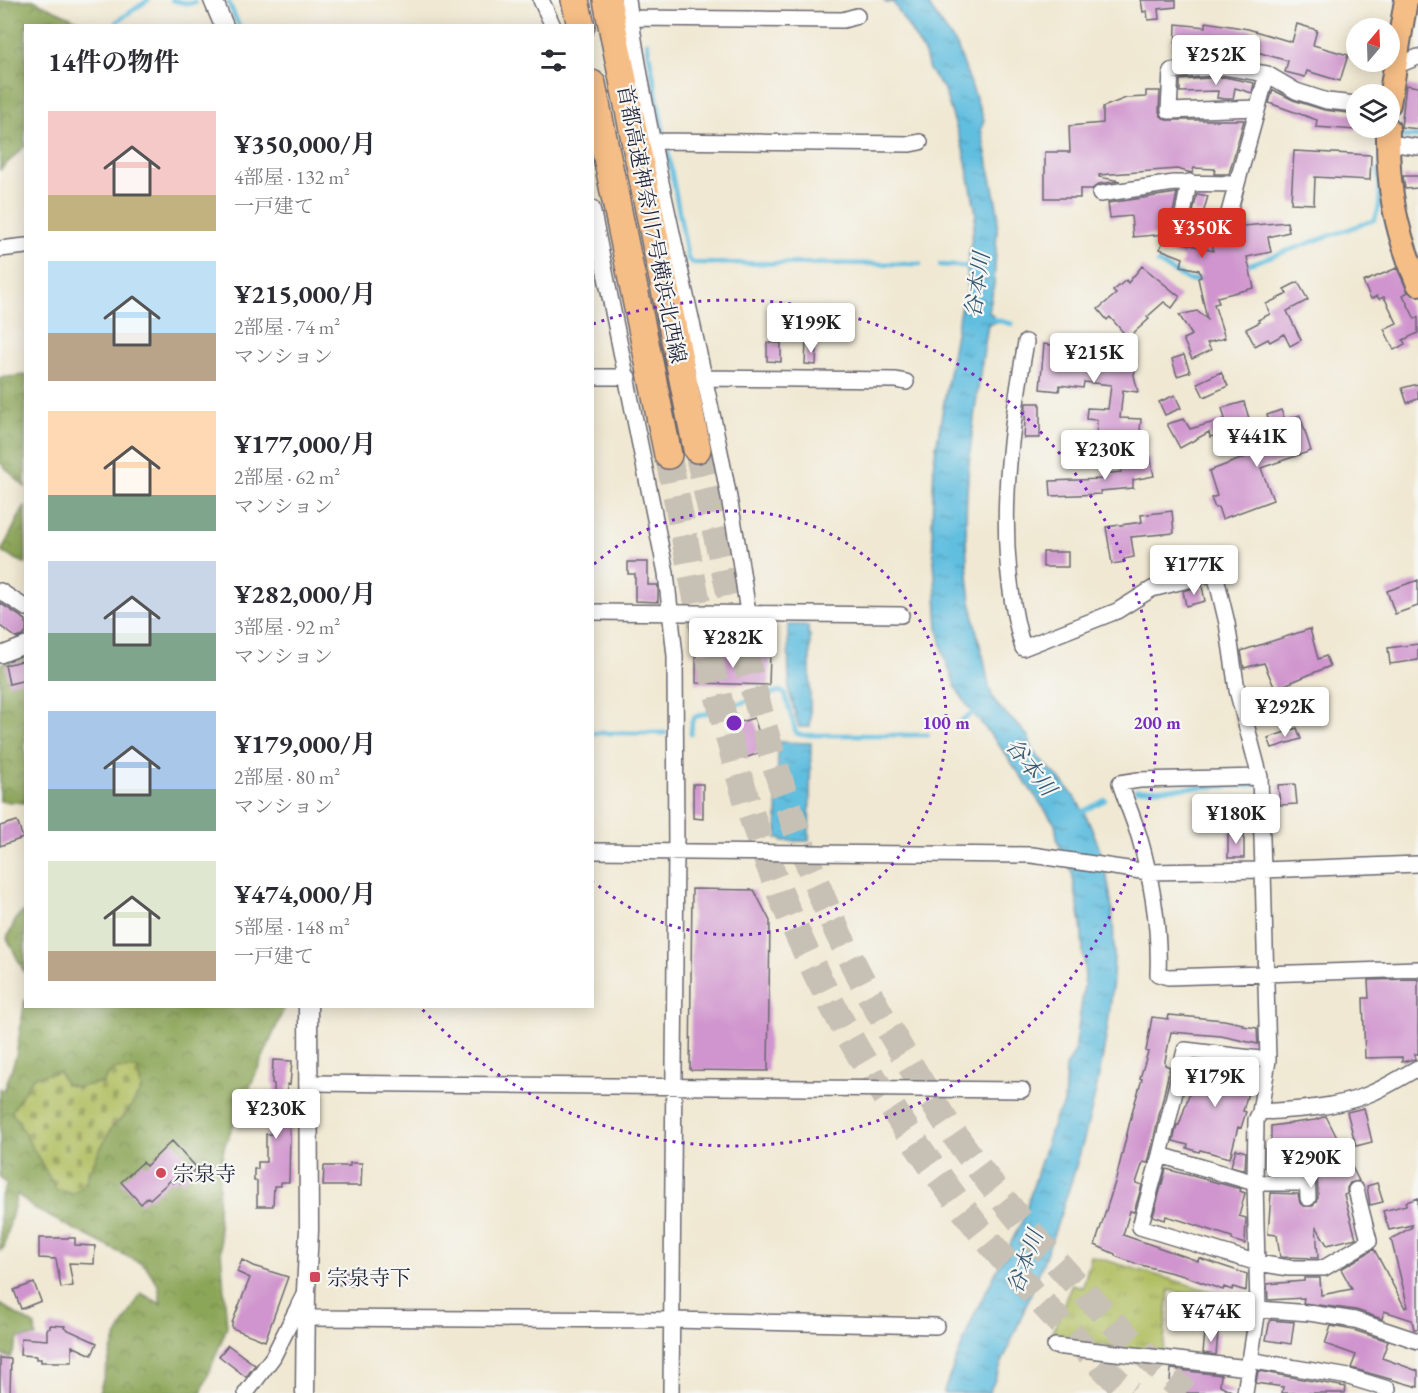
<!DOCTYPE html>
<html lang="ja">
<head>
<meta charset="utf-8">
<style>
	:root { --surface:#fff; --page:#f2f2f3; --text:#2b2b33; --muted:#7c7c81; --accent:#d93025 }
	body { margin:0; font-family:"EB Garamond","Noto Serif JP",serif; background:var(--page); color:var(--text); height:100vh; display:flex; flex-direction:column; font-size:22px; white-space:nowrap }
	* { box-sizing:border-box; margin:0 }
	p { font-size:20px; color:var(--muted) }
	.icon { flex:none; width:33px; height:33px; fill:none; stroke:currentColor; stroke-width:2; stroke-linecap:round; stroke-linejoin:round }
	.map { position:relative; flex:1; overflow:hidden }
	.side { position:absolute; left:24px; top:24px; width:570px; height:984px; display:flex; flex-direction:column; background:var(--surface); border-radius:0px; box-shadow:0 3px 15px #0003 }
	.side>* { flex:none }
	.needle { width:39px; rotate:19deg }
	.buttons { position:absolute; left:1346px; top:18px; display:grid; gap:12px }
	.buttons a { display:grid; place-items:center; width:54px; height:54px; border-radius:50%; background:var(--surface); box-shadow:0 3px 15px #0003; font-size:30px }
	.price { position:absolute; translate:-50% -51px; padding:0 14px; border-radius:6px; background:#fff; color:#222; font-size:20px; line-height:39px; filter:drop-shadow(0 2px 3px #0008) }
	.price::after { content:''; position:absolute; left:50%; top:36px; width:18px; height:14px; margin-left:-9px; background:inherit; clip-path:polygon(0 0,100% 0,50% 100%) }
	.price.current { background:var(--accent); color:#fff }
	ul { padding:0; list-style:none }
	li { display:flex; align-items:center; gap:18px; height:150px; padding:0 24px }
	li span { display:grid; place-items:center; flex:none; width:168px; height:120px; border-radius:0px; color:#555 }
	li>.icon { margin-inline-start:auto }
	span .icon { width:72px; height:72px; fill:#fffc; stroke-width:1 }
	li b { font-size:26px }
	h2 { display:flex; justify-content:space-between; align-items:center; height:72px; padding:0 24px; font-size:26px }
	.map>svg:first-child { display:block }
</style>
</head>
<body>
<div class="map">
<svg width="1418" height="1393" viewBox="0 0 1418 1393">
	<defs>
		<pattern id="grass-tufts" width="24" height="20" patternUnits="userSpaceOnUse" patternTransform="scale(1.5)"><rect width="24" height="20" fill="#b1bf62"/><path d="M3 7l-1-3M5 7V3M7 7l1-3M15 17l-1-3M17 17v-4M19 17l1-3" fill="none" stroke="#909b52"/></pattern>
		<pattern id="forest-crowns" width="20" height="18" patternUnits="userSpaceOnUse" patternTransform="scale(1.5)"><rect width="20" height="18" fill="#8ca658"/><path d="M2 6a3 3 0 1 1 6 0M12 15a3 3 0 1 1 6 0" fill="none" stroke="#72874a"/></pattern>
		<pattern id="cemetery-stones" width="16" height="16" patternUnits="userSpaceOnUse" patternTransform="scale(1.5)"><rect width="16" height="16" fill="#b1bf62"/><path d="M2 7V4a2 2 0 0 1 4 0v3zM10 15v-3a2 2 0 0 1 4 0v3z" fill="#909b52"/></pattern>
		<pattern id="water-ripples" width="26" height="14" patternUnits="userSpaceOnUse" patternTransform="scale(1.5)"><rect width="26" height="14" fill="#61bedf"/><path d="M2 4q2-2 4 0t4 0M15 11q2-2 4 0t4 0" fill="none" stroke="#509ab6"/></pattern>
	</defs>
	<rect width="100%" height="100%" fill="#f6f6f2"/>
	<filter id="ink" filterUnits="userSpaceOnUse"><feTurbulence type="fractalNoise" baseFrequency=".0167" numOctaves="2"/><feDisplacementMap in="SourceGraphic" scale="12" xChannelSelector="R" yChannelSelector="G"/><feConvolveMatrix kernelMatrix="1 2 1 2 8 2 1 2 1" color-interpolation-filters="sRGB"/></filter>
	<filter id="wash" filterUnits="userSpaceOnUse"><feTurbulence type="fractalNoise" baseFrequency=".008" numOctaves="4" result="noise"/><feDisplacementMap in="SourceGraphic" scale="24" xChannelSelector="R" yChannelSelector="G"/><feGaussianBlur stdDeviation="1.35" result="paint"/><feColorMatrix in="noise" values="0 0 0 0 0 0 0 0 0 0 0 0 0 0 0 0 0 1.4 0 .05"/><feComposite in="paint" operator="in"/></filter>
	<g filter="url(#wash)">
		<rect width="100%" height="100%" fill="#f0e8d2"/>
		<!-- grass -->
		<path fill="url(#grass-tufts)" stroke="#6a704e" stroke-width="1.5" d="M1091 1256 1252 1303V1312L1169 1290 1163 1352 1062 1341 1050 1337 1072 1284 1083 1287Z"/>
		<!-- forest -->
		<path fill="url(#forest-crowns)" stroke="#57644a" stroke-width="1.5" fill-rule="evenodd" d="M0 0H33L88 25 26 26 25 146 0 170Z
			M25 375H26L25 487 0 463V378Z
			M25 505 26 563H24L1 552Z
			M25 655V803L0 801V664Z
			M25 911V974L7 938 17 917Z
			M25 999 26 1006 281 1007 283 1011 224 1147 219 1180 218 1212 227 1327 201 1393H99L115 1339 141 1293 161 1304 158 1285 146 1266 33 1208 17 1194 4 1247 0 1251V1198L7 1185 0 1177V1088L4 1091 16 1056ZM138 1069 141 1090 127 1113 112 1127 97 1155 84 1185 56 1188 12 1111 59 1072 65 1084 76 1087 103 1083 108 1074Z
			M0 1304 35 1326 36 1337 19 1338 11 1358 0 1354Z"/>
		<!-- cemetery -->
		<path fill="url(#cemetery-stones)" stroke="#6a704e" stroke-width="1.5" d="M113 1069H138L141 1090 127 1113 112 1127 97 1155 84 1185 73 1194 56 1189 12 1111 33 1077 59 1072 65 1084 76 1087 103 1083Z"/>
		<!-- water -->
		<path fill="url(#water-ripples)" stroke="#42708d" stroke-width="1.5" d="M884 0H925L957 46 984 120 981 129 998 212 994 284 989 312 993 316 994 323 988 324C971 430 951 551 983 656 987 670 987 688 994 700 1003 715 1019 723 1029 738 1031 742 1031 748 1035 753 1044 765 1057 774 1066 786 1085 809 1098 840 1105 868 1120 932 1114 996 1102 1060 1081 1176 1036 1285 989 1393H943L974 1315 1022 1221 1055 1117 1064 1105 1066 1067 1075 1051 1085 978 1081 923 1072 872 1058 843 1055 824 999 745 969 708 956 688 944 656 938 628 932 527 934 460 960 310 968 289 967 266 976 213 964 152 944 89 929 70 925 54 893 2 886 3Z
			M788 625H805L808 627V634L810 635V727H799L789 691Z
			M778 742 811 743 809 841H782V838H777Z"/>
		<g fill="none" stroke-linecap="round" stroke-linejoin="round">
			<!-- stream -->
			<path stroke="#61bedf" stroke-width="4.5" d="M172 0 189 4 195 2
				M229 3 239 26
				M116 22 148 0
				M647 42 663 130
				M1394 136 1418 137
				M668 153 688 259 693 263 920 264
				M1158 263 1190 281 1204 278
				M940 265 973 267
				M1244 266 1374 220C1383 205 1379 187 1378 170
				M988 318 1012 324
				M957 724 977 710
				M592 733H665
				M691 734 692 721 695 717 780 691 785 694 796 733 802 735H928
				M1136 790 1255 785
				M1078 814 1105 800"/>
		</g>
		<g id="blocks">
			<!-- building -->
			<path fill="#d095ce" d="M1141 0H1176V7L1158 9 1159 19 1148 20 1147 11 1143 12Z
				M1206 22 1248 29 1292 42 1297 24 1317 30 1313 45 1348 55 1340 81 1307 71 1305 77 1285 72 1288 61 1257 52 1258 50 1227 45 1228 42 1194 38 1193 60H1181L1182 54H1175L1176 24 1206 27Z
				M1224 77 1254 83 1252 93 1235 88 1233 99H1225L1217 98 1218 91 1180 92V80Z
				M1406 85 1418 87V129L1401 127Z
				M1273 90 1293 100 1324 110 1356 114V130L1316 127 1317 120 1269 103Z
				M1146 91H1160L1159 111 1161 116 1166 120H1244L1229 174H1214L1215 169 1194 168 1192 173 1177 169 1099 175V177L1120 181 1099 184 1092 189H1080V198H1045V152H1070L1069 126 1103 123V107L1126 98 1146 97Z
				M1294 151 1371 155 1370 180 1315 177 1314 204 1291 203Z
				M1403 176H1418V188L1405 189Z
				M1177 193 1172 218 1175 227V233H1173L1178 235 1176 239 1183 241V243L1213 251 1211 233 1233 227 1287 222 1289 232 1268 237 1271 252 1247 257 1254 288 1217 297 1219 303 1214 304 1225 338 1207 343 1211 350 1192 359 1183 339 1192 335 1179 315 1197 311 1207 319 1198 278 1201 277 1199 270 1181 266 1183 258 1160 249 1166 234 1133 237 1131 216 1110 218 1108 203Z
				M1197 194 1208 196 1203 214 1193 212Z
				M1142 266 1180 297 1172 308 1164 302 1147 317 1149 319 1128 338 1110 317 1107 320 1098 309 1116 294 1113 291 1126 280 1128 283Z
				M1397 268 1408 292 1403 295 1415 319 1418 317V333L1403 340 1405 344 1394 350 1384 329 1397 323 1384 297 1379 299 1377 296 1371 299 1363 282Z
				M1298 282 1308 300 1287 311 1301 340 1290 346 1284 334 1270 342 1268 339 1255 346 1246 329 1260 322 1258 320 1270 314 1266 304 1287 294 1284 289Z
				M1070 338 1082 340 1081 346 1113 350 1107 355 1137 360 1134 375 1138 392 1123 390 1120 418 1141 419 1139 443 1096 439 1097 420 1086 419 1087 408 1108 409 1111 385 1084 382 1083 388 1060 385 1059 391 1040 389 1044 344 1069 347Z
				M806 342 817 343 816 365 805 364Z
				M767 343H781V362L767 361Z
				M1184 355 1190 372 1177 376 1172 359Z
				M1221 372 1228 386 1204 397 1197 383Z
				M1418 384V399L1407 403 1402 388Z
				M1175 395 1181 408 1165 415 1159 402Z
				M1244 402 1251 425 1210 437 1209 432 1180 448 1167 424 1184 419 1190 429 1225 419 1222 408Z
				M1026 403H1040V438H1024Z
				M1281 410 1285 420 1300 415 1311 451 1261 468 1273 500 1222 519 1218 507 1215 508 1211 498 1217 496 1209 471 1278 445 1267 415Z
				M1150 457 1154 476 1133 480V488L1100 491 1101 494 1051 496 1050 481 1102 479V474L1121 472V468L1134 467 1133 460Z
				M1172 511 1174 533 1131 537 1134 557 1124 559V562L1112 564 1106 527 1142 522 1141 515Z
				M1203 548 1207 565 1178 572 1177 567 1173 568 1171 555Z
				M1043 552H1068V567H1043Z
				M628 562H648V585H658V602L635 601V574H628Z
				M1418 580V606L1395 614 1387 591Z
				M1202 586 1205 601 1186 606 1183 591Z
				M0 603 26 620V632L23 636 17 638 0 626Z
				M1310 629 1318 659 1326 656 1330 666 1275 689 1264 663 1244 668 1241 651Z
				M1418 644V660L1390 664 1388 648Z
				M696 653 770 654 769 685 696 683Z
				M26 660V680L9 684 5 665Z
				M754 718 765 751 745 758 734 724Z
				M1297 728 1301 739 1272 748 1268 738Z
				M693 784H703V819L693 818Z
				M1295 784 1297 804 1280 805 1278 785Z
				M17 821 23 838 0 846V826Z
				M1228 831 1244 832V858H1228Z
				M692 889 754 890 770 921 768 1071 690 1070Z
				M1418 979V1054H1415V1059L1402 1062V1057L1365 1058 1363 998H1369L1368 980Z
				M1169 1015 1224 1020 1243 1024 1242 1026 1257 1028 1258 1044 1221 1036 1171 1032 1165 1061V1065L1170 1067 1158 1120 1148 1163 1143 1162 1136 1183 1142 1185 1134 1212 1130 1211 1123 1235 1198 1261 1199 1258 1247 1274 1246 1291 1233 1287 1232 1290 1224 1287 1223 1290 1184 1276 1137 1264 1115 1256V1254L1095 1245 1116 1179 1133 1109 1142 1079 1140 1078 1148 1052 1146 1051 1152 1017 1168 1019Z
				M273 1060 292 1061 290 1085 287 1084 290 1135 289 1182H281V1186H274L273 1206H257V1181H254V1169H258V1162H266V1134H275L274 1084 272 1083Z
				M1192 1061 1223 1069 1224 1065 1245 1070 1246 1067 1257 1068 1255 1083 1253 1089 1249 1088 1243 1111 1246 1112 1241 1128 1238 1127 1230 1158 1200 1150 1199 1152 1187 1148 1188 1145 1173 1141 1177 1125H1179L1194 1080 1188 1078Z
				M1364 1108 1372 1142 1356 1146 1347 1112Z
				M1326 1116 1359 1181 1350 1183 1347 1188V1194L1344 1195 1356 1238 1327 1245 1316 1226 1318 1258 1280 1257 1277 1235 1268 1234 1271 1193 1298 1194 1300 1203 1303 1206H1313L1318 1198 1317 1172 1315 1166 1307 1162 1299 1167 1292 1168V1170L1271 1169V1126L1315 1120Z
				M172 1141 197 1168 181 1183 178 1178 173 1183 171 1180 150 1199 148 1197 141 1204 121 1182 143 1162 146 1166Z
				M1236 1149 1246 1152 1245 1170 1231 1166Z
				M350 1163H362L361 1186H323L324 1166H350Z
				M1166 1169 1241 1189 1240 1191 1245 1193 1239 1216 1246 1218 1245 1244 1232 1240V1237L1183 1221 1166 1216 1165 1220 1153 1216Z
				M1377 1183 1383 1202 1370 1205 1367 1186Z
				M1418 1198V1329H1414L1412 1320 1384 1311 1382 1319 1356 1310 1303 1303 1304 1298 1268 1300 1267 1284 1304 1281V1278H1320L1321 1295 1352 1289 1341 1269 1374 1249 1405 1308 1408 1307 1391 1239 1412 1227V1225L1389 1230 1383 1211 1406 1205V1202Z
				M39 1238H75V1245L95 1246 94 1264 69 1263 73 1286 61 1288 56 1259 39 1258Z
				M242 1260 253 1266 288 1277 265 1341 232 1328V1323L250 1278 237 1272Z
				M334 1272 358 1274 356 1286 333 1284Z
				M34 1283 41 1301 21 1309 14 1290Z
				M1270 1320 1294 1322 1291 1344 1266 1340Z
				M50 1325 65 1326 64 1328 97 1343 92 1355 72 1346V1362H41V1359H36V1356L20 1355 21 1338 47 1340V1328H50Z
				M1331 1326 1353 1330 1388 1341 1382 1358 1418 1371V1387L1351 1368 1356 1355 1325 1344Z
				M1205 1332 1218 1333 1216 1355 1203 1353Z
				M228 1345 255 1365 246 1377 219 1356Z
				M0 1358 11 1359 10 1393H0Z
				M1171 1369 1221 1375 1220 1385 1235 1393H1169Z
				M1258 1371 1346 1387 1345 1393H1282L1283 1387 1256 1383Z"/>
		</g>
	</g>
	<g filter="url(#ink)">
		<use href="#blocks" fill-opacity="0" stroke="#6a6770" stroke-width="1.5"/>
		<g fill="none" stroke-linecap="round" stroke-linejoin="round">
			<!-- motorway-tunnel -->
			<path stroke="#c7c0b4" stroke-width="27" stroke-dasharray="27 14" stroke-linecap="butt" d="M697 449C730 594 760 741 815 880 838 938 867 992 898 1045 921 1083 943 1120 969 1155 1033 1242 1107 1320 1186 1393
				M668 455C691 569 711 684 745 795 793 951 874 1095 974 1223 1021 1283 1075 1339 1129 1393"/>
			<!-- minor casing -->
			<g stroke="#6a6770" stroke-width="18">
				<path id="minor" d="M541 0 553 26
					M628 0C657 206 720 407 748 613
					M631 18 843 20 857 16
					M1393 67 1418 57
					M1257 108 1169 111 1171 71 1224 67 1267 74 1296 91 1327 101 1356 104
					M654 141 910 144 920 142
					M1388 143 1418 147
					M1189 182 1182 220 1190 227 1227 220 1267 74
					M1100 194 1174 183 1236 184
					M592 208 666 573 675 656 676 851 671 1393
					M0 249 26 246
					M592 377H628
					M703 378 896 380 906 382
					M0 591 26 608
					M592 612 901 615
					M0 655 26 645
					M1260 777 1139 780 1120 783C1126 801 1133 818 1139 836 1152 881 1160 927 1158 974L1168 977 1418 969
					M592 851 1032 855 1148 872 1263 870 1260 777 1237 690 1227 623 1215 573 1152 589 1117 611 1023 648C994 548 1008 442 1026 342
					M1268 1060 1185 1050 1160 1155 1140 1227 1258 1263 1289 1268H1324L1369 1241 1356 1190
					M307 1083 1022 1090
					M1260 1112C1295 1110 1334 1108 1367 1095 1385 1088 1401 1077 1418 1068
					M1160 1155 1255 1183H1307
					M1307 1172 1308 1198
					M1258 1309 1309 1313 1355 1320 1418 1341
					M307 1318 672 1320 936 1326
					M1055 1346 1248 1368
					M1249 1360 1349 1377 1388 1389
					M246 1393 273 1357 306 1291
					M1245 1393 1258 1309 1255 1183 1256 1120 1260 1112 1268 1060 1263 870 1418 864"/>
			</g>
			<!-- tertiary casing -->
			<g stroke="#6a6770" stroke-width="21">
				<path id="tertiary" d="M213 0 224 26
					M305 1393 306 1291 309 1230 308 1006"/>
			</g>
			<!-- primary casing -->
			<g stroke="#6a6770" stroke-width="26">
				<path id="primary" d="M1389 104 1406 0
					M1388 128C1387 186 1395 230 1418 284"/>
			</g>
			<!-- motorway casing -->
			<g stroke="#6a6770" stroke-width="30">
				<path id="motorway" d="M575 0 581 26
					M607 0 697 449
					M592 84 668 455"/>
			</g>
			<!-- minor -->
			<use href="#minor" stroke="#fff" stroke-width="15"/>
			<!-- tertiary -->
			<use href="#tertiary" stroke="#fff" stroke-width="18"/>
			<!-- primary -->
			<use href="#primary" stroke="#f6be87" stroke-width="22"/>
			<!-- motorway -->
			<use href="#motorway" stroke="#f6be87" stroke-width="27"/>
		</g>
	</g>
	<!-- distance rings -->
	<g fill="none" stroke="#7b2cbf" stroke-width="3" stroke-dasharray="3 6">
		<path d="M594 564A212 212 0 1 1 594 882"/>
		<path d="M593 324A423 423 0 1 1 422 1009"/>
	</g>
	<!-- markers -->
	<g fill="#d1495b" stroke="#f6f6f2" stroke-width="2">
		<circle cx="161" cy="1173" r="6"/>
		<rect x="309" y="1271" width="12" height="12" rx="3"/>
	</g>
	<g text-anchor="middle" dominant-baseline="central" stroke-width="4.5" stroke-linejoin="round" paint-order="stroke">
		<!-- street labels -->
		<g font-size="21" fill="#22223b" stroke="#f6f6f2">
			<text transform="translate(652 224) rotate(79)">首都高速神奈川7号横浜北西線</text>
		</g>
		<!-- poi labels -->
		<g font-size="21" fill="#22223b" stroke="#f6f6f2" text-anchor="start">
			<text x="173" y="1173">宗泉寺</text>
			<text x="327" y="1277">宗泉寺下</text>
		</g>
		<!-- water labels -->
		<g font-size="22" font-style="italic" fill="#385974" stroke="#f6f6f2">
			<text transform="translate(977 285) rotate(-82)">谷本川</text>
			<text transform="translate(1031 767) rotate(52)">谷本川</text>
			<text transform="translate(1025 1262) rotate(-70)">谷本川</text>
		</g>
	</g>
	<circle cx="734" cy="723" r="9" fill="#7b2cbf" stroke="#f6f6f2" stroke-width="3"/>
	<g font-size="18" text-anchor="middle" font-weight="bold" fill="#7b2cbf" stroke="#f6f6f2" stroke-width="4.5" stroke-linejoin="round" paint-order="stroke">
		<text x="946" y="729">100 m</text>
		<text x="1157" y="729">200 m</text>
	</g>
</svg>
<div class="buttons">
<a><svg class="needle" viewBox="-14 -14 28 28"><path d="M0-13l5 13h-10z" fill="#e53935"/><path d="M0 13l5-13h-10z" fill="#7c7c81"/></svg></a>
<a><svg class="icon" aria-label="layers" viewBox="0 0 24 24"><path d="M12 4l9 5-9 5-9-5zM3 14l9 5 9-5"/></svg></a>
</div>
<b class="price" style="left:1216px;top:86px">¥252K</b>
<b class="price current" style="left:1202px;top:259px">¥350K</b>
<b class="price" style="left:811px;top:354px">¥199K</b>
<b class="price" style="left:1094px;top:384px">¥215K</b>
<b class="price" style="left:1257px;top:468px">¥441K</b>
<b class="price" style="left:1105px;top:481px">¥230K</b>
<b class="price" style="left:1194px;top:596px">¥177K</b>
<b class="price" style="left:733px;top:669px">¥282K</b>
<b class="price" style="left:1285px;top:738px">¥292K</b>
<b class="price" style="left:1236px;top:845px">¥180K</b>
<b class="price" style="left:1215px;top:1108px">¥179K</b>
<b class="price" style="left:276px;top:1140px">¥230K</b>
<b class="price" style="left:1311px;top:1189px">¥290K</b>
<b class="price" style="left:1211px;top:1343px">¥474K</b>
<section class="side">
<h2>14件の物件<svg class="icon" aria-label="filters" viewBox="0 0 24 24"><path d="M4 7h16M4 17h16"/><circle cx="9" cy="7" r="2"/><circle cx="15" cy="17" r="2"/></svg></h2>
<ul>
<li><span style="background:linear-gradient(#f6c9c9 70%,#c2b280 0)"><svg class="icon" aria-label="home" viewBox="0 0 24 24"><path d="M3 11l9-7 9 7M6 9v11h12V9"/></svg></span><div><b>¥350,000/月</b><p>4部屋 · 132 m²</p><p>一戸建て</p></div></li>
<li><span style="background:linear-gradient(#bfe0f5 60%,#b9a48a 0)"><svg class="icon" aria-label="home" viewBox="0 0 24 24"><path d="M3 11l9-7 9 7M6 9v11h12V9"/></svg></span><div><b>¥215,000/月</b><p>2部屋 · 74 m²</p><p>マンション</p></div></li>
<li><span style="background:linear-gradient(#ffd9b3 70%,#7fa58c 0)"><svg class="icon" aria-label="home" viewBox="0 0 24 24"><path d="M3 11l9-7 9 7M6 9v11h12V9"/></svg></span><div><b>¥177,000/月</b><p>2部屋 · 62 m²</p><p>マンション</p></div></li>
<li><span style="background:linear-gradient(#c9d6e8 60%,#7fa58c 0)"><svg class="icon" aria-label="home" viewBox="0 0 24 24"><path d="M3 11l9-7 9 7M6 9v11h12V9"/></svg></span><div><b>¥282,000/月</b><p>3部屋 · 92 m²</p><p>マンション</p></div></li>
<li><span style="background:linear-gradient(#a9c7e8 65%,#7fa58c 0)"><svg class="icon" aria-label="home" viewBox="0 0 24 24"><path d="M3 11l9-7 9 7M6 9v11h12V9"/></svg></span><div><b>¥179,000/月</b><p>2部屋 · 80 m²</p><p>マンション</p></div></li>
<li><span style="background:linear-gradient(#dfe7d0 75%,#b9a48a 0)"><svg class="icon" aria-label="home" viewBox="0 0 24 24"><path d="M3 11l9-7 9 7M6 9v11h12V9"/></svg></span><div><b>¥474,000/月</b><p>5部屋 · 148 m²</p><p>一戸建て</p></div></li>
</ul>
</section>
</div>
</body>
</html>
